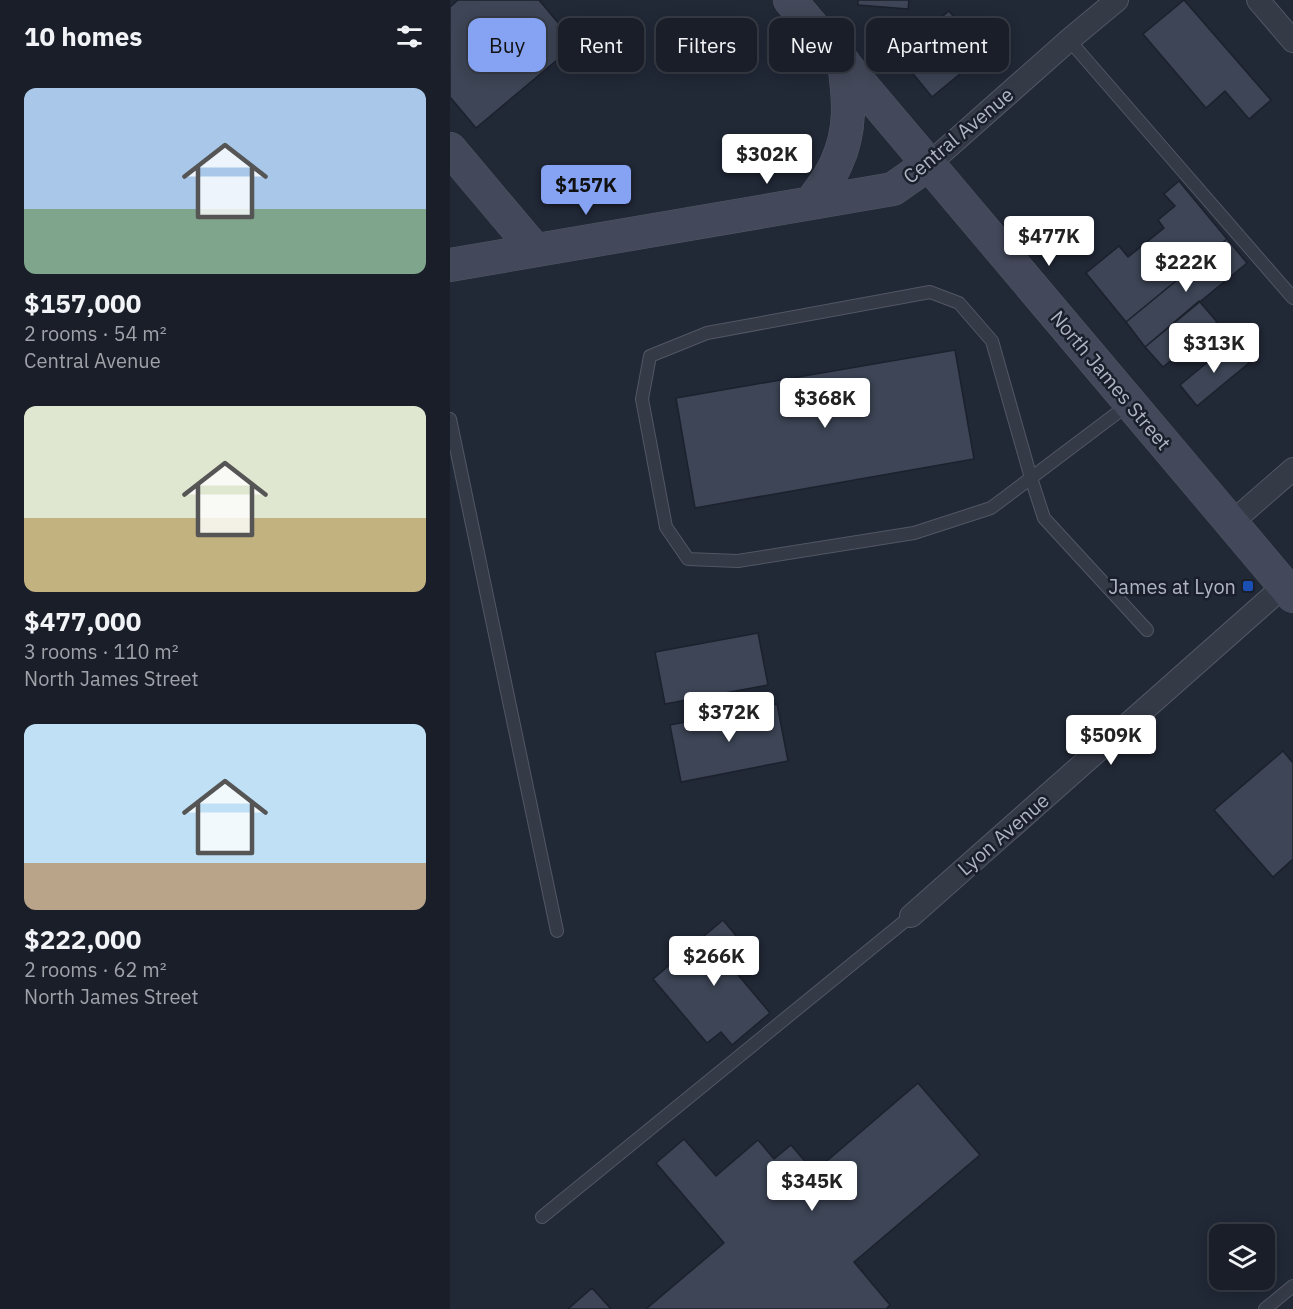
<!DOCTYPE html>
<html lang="en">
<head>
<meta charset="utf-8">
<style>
	:root { --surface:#191e28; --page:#262b34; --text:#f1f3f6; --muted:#9fa2a8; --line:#373c45; --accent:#86a2f2 }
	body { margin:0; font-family:"IBM Plex Sans",sans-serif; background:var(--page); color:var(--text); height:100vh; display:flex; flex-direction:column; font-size:22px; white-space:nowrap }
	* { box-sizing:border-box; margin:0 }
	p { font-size:20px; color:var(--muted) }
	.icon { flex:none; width:33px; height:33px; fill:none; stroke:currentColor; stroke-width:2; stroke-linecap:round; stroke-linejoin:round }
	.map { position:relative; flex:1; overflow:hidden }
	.details { display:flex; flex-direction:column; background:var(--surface); width:450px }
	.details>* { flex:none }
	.hud { position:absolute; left:18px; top:18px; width:570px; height:54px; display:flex; gap:12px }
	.tools { position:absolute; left:759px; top:1224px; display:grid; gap:12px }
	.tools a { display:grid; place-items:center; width:66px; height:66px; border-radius:12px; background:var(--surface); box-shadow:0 3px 15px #0003,0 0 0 2px var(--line); font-size:30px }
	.price { position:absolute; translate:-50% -51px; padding:0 14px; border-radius:6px; background:#fff; color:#222; font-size:20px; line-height:39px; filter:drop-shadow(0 2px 3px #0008) }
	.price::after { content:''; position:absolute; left:50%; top:36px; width:18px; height:14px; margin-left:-9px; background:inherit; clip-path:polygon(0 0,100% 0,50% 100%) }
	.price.selected { background:var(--accent); color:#111 }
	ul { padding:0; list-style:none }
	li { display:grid; align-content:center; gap:12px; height:318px; padding:0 24px }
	li span { display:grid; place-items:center; height:186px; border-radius:12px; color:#555 }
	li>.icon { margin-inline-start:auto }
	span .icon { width:108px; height:108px; fill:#fffc; stroke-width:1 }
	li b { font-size:26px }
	h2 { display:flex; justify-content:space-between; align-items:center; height:72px; padding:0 24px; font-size:26px }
	.tag { padding:0 21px; border-radius:12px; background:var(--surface); box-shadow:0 3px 15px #0003,0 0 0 2px var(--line); font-size:21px; line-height:54px }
	.tag.selected { background:var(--accent); color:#111 }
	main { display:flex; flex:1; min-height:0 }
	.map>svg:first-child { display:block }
</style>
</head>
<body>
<main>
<section class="details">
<h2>10 homes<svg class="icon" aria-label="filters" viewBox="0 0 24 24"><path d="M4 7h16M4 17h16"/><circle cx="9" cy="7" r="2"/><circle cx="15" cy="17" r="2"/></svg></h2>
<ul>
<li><span style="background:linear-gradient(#a9c7e8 65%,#7fa58c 0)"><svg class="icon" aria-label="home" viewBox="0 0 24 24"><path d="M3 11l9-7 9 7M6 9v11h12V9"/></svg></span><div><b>$157,000</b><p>2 rooms · 54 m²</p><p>Central Avenue</p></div></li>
<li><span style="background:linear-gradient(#dfe7d0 60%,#c2b280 0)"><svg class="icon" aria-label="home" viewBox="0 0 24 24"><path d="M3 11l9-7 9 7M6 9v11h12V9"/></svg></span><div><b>$477,000</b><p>3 rooms · 110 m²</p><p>North James Street</p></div></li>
<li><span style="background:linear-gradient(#bfe0f5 75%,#b9a48a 0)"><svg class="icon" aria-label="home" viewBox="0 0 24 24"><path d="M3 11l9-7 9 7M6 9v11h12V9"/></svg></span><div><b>$222,000</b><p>2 rooms · 62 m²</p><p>North James Street</p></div></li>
</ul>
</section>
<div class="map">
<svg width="843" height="1309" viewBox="0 0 843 1309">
	<rect width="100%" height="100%" fill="#212836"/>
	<!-- building -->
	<path fill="#3d4556" stroke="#1c212d" stroke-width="1.5" d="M8 0H89L126 44 26 128 0 97V7Z
		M408 0H459L458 9 408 5Z
		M734 0 821 100 799 119 775 91 756 108 693 34Z
		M499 11 534 54 482 97 447 54Z
		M729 181 777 239 676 322 636 273 669 246 678 257 714 228 708 220 725 206 714 194Z
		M777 239 797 263 695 347 676 322Z
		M749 301 767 322 713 367 695 347Z
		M782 342 799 363 747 406 730 385Z
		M505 350 524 459 245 508 226 398Z
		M308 633 318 685 215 704 205 652Z
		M327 704 338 761 231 782 220 725Z
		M833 751 843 763V859L823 877 764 810Z
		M273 920 302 955 284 970 320 1013 282 1045 271 1032 257 1043 203 979Z
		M468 1083 530 1155 404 1262 440 1305 436 1309H196L274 1243 206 1163 234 1139 266 1176 308 1140 324 1159 341 1145 364 1172Z
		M142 1288 161 1309H118Z"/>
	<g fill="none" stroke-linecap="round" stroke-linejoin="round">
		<!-- lane casing -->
		<g stroke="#525764" stroke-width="14">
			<path id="lane" d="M619 40 843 298
				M679 404 541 508 464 533 288 561 238 559 216 527 192 399 200 356 257 333 480 292 509 303 542 341 581 478 594 518 697 630
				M0 419 107 931
				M92 1217 461 916
				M815 1309 843 1286"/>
		</g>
		<!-- street casing -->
		<g stroke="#525764" stroke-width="24">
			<path id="street" d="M808 0 843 41
				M480 163 619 40 667 0
				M780 524 843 469
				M461 916 834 586"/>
		</g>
		<!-- secondary casing -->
		<g stroke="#525764" stroke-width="34">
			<path id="secondary" d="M340 0 843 596
				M0 149 85 250
				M361 203C369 191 380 178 386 164 402 130 399 99 394 63
				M0 265 443 189 480 163"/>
		</g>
		<!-- lane -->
		<use href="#lane" stroke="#353a47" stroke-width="12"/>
		<!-- street -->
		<use href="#street" stroke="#353a47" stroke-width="22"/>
		<!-- secondary -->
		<use href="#secondary" stroke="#43485a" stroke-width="33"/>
	</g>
	<!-- markers -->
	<rect fill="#1a4fb4" stroke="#1a1f2b" stroke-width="2" x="792" y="580" width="12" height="12" rx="3"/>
	<g text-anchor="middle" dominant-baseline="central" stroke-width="5" stroke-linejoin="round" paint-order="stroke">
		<!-- street labels -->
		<g font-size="20" fill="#afb4c3" stroke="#1a1f2b">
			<text transform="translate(508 135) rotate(-40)">Central Avenue</text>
			<text transform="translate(661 380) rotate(50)">North James Street</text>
			<text transform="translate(553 834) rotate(-41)">Lyon Avenue</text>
		</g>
		<!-- poi labels -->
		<g font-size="20" fill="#afb4c3" stroke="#1a1f2b" text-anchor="end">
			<text x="786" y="586">James at Lyon</text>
		</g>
	</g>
</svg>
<div class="tools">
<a><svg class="icon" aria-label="layers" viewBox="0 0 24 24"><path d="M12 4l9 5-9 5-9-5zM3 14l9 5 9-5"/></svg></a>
</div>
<b class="price" style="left:317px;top:185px">$302K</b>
<b class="price selected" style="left:136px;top:216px">$157K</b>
<b class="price" style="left:599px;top:267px">$477K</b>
<b class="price" style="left:736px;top:293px">$222K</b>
<b class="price" style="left:764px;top:374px">$313K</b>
<b class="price" style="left:375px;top:429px">$368K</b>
<b class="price" style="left:279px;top:743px">$372K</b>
<b class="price" style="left:661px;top:766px">$509K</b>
<b class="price" style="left:264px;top:987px">$266K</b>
<b class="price" style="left:362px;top:1212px">$345K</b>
<div class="hud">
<a class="tag selected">Buy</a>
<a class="tag">Rent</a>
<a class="tag">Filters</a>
<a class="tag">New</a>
<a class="tag">Apartment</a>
</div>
</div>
</main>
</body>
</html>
